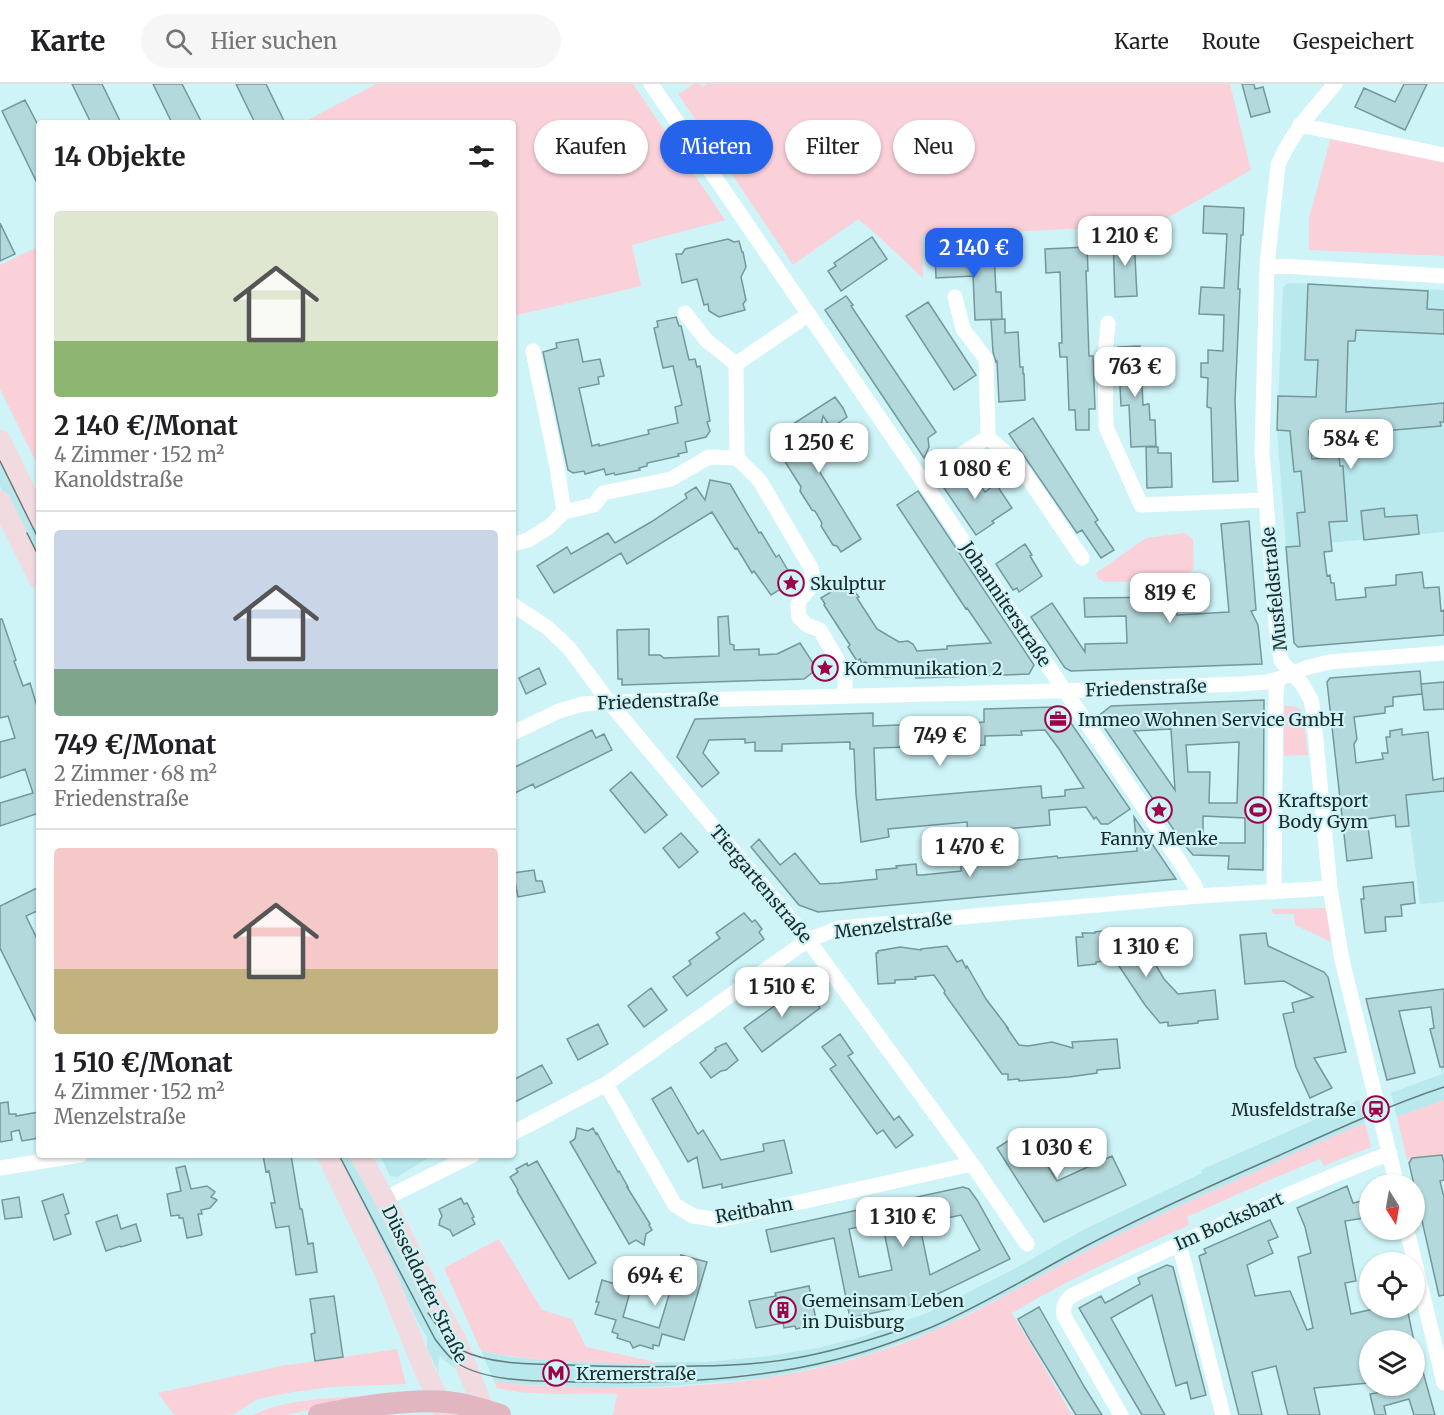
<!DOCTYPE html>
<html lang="de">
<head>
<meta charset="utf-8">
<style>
	:root { --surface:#fff; --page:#f6f6f6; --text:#202124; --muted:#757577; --line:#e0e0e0; --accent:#2563eb }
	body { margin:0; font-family:Merriweather,serif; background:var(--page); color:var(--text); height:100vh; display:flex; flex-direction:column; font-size:22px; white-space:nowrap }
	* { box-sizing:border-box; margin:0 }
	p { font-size:20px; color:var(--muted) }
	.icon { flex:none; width:33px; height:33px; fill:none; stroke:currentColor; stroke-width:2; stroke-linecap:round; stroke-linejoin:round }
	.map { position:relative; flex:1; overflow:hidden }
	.drawer { position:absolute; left:36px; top:36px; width:480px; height:1038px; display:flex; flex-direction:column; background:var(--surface); border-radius:6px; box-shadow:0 2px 4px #0004 }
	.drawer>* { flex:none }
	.hud { position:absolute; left:534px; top:36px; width:570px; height:54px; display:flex; gap:12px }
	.needle { width:39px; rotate:169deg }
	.fabs { position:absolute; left:1359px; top:1090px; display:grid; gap:12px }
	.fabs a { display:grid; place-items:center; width:66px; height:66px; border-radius:50%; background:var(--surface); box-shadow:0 2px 4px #0004; font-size:30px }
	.price { position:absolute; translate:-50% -51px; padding:0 14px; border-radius:12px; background:#fff; color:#222; font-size:20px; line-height:39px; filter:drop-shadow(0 2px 3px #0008) }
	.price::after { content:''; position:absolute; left:50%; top:36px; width:18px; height:14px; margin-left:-9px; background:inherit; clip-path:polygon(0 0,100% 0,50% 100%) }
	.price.active { background:var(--accent); color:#fff }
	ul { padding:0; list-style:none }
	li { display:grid; align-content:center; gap:12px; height:318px; padding:0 18px }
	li+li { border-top:2px solid var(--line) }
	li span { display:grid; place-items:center; height:186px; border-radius:6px; color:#555 }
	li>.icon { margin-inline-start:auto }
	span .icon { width:108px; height:108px; fill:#fffc; stroke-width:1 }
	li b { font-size:26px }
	h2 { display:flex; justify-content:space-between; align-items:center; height:72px; padding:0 18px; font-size:26px }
	.tag { padding:0 21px; border-radius:27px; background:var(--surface); box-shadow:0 2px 4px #0004; font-size:21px; line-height:54px }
	.tag.active { background:var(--accent); color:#fff }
	header { display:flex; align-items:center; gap:36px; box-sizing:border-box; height:84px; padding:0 30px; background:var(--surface); border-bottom:2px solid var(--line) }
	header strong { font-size:28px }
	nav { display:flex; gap:33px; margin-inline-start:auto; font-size:21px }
	.search { width:420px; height:54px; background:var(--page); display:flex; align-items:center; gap:15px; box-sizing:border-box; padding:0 21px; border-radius:33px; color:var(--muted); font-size:22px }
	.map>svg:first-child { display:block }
</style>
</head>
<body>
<header>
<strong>Karte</strong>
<div class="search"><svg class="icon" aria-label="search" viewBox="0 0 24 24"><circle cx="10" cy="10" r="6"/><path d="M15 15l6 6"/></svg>Hier suchen</div>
<nav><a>Karte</a><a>Route</a><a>Gespeichert</a></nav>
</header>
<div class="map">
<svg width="1444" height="1331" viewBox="0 0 1444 1331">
	<rect width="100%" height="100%" fill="#cef4f7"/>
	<!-- built -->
	<path fill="#b9e9ed" d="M1288 199 1444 206V448L1286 463 1277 346 1283 203Z
		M0 368 39 447V481L0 402Z
		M1444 707V818L1420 820 1406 711Z
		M1444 942V1016L1397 1033 1391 1009 1442 990 1430 945Z
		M1359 1016 1365 1039 1170 1126 1090 1165 1011 1208 936 1246 869 1270 833 1280 766 1294 658 1303 600 1304 509 1300 494 1297 481 1267 512 1273 557 1277 600 1279 706 1278 769 1272 817 1264 858 1254 927 1229 1016 1184 1081 1147 1202 1089 1201 1086Z
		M335 1071H353L461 1288 445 1277 440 1272 438 1283 439 1289 427 1265V1253L420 1242Z
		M380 1071H433L397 1093 390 1092Z"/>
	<!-- green -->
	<path fill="#fad1d9" d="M376 0H633L725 136 632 161 641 202 513 232V39H302Z
		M694 0H701L703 3 707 0H1230L1251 86 1155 141 922 152 923 194 877 151 858 135 793 181 678 10Z
		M1331 53 1444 76V172L1309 166V134Z
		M39 162V384L0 305V181Z
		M1185 449 1193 455 1194 484 1188 491 1177 497 1105 498 1098 495 1096 489 1146 454Z
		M1284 622C1293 622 1299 621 1303 630L1308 671 1284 672Z
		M1326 824 1333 859 1295 841 1294 830H1273L1272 825Z
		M1444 1016V1071L1407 1076 1397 1033Z
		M1365 1039 1371 1063 1324 1082 1320 1075 1265 1098 1187 1133 1189 1141C1129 1168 1069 1195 1012 1229L1072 1331H613L617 1310C577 1309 535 1313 497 1304L494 1297C521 1302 549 1302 577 1303 686 1308 800 1297 903 1259 968 1235 1028 1198 1090 1165 1138 1140 1188 1118 1237 1096 1280 1076 1322 1056 1365 1039Z
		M499 1155 542 1226 572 1235 586 1263 660 1279C600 1279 541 1279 481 1267L444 1184Z
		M397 1265 406 1300 332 1303 293 1308 258 1315 234 1330 229 1331H174L158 1309 286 1281H289Z
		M372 1312 286 1331H254C280 1315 342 1313 372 1312Z"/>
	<!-- building -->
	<path fill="#b4d9dc" stroke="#73979a" stroke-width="1.5" fill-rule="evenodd" d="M72 0H102L121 39H91Z
		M153 0H182L202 39H172Z
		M236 0H266L285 39H255Z
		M1242 0H1254L1255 5 1263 3 1270 28 1251 33Z
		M1404 0H1427L1405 46 1355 23 1364 4 1395 18Z
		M25 16 39 43V103L2 27Z
		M1204 122 1244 124 1243 151H1241L1238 205H1240L1235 316 1238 397 1213 398 1211 324 1207 323 1208 294 1201 293V279H1208V266L1223 267 1224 231 1199 230 1201 203 1224 204 1227 150 1203 149Z
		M0 139 15 170 0 177Z
		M872 153 887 175 841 207 828 187 836 182 834 179Z
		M1134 153 1137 212 1115 213 1113 154Z
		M728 155 734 158 739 157 742 168H743L746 183 741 193 746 216 743 220 745 226 719 233 709 227 708 220 704 221 697 195 682 199 676 170H682L685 165Z
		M1087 163 1088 187H1086L1089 272H1093L1095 325H1089V346H1076L1075 326H1069L1067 273H1060L1059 259H1062L1060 188 1046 189 1045 165Z
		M994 167 996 208H1001L1002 235 975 236 973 192 936 194 935 169Z
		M1308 200 1428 207 1427 225 1444 226V250L1356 246 1355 257H1348L1346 328 1444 319V338H1440L1441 342 1348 350V349L1309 347 1312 375 1339 372 1340 382H1343L1347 437 1329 438 1332 467 1324 468 1327 492 1330 491 1331 499H1334L1336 516 1366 513 1365 504 1396 501V491L1422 488 1424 504 1439 503 1441 527 1444 526V551L1298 563 1294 559 1286 463 1300 462 1297 429 1305 428 1301 387 1294 388 1290 347 1277 346 1278 312 1316 313 1318 276H1305Z
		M846 212 853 221 851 222 936 348 928 354 929 363 924 374 825 226Z
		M928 218 976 291 954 306 906 232Z
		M676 233 679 242H681L689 276 695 275 697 283 700 282 710 337 707 338 710 347 706 353 685 358 687 368 678 370 679 372 647 379V382L639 384 640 386 615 391 614 389 606 391 604 385 585 390 584 387 573 389 568 386 543 268 557 264 556 259 578 255 583 278 600 275 604 292 598 293 599 300 579 304 592 362 599 360V362L649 350 648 346 678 339 675 323 682 321 673 282 663 284 654 244 658 243 657 237Z
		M1005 235V249L1018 248 1020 283H1023V290H1024L1025 316 999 318 997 277 996 278 993 268 991 236Z
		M1140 262 1143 321 1149 320 1150 336H1155L1156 362 1131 363 1129 321 1121 322 1118 263Z
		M835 313 843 324 847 333 831 344 823 332 813 377 861 455 841 468 837 462 833 461 821 442 822 439 815 427 812 426 800 407 801 403 784 376 793 340Z
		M1033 334 1098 436 1095 438 1114 466 1101 474 1082 446 1077 449 1009 350Z
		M1146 363H1158V369H1171L1172 403 1147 404Z
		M966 381 985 408 996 400 1012 424 992 437 994 439 976 451 940 398Z
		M710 396 730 400 759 449 761 448 776 473 779 471 794 497 771 511 754 487 752 489 737 464 735 465 712 428 627 480 621 469 554 509 537 482 567 463 571 470 608 449 615 459 651 438 687 414 685 410 696 403 705 416Z
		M918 407 1034 581 1029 590 916 594V591L884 593 883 588 865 578 862 580 860 575 857 577 848 563 850 561 824 521 825 520 821 514 847 498 859 513 857 514 877 545 899 558 908 557 913 560 917 567 947 565V562L991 559 967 524 966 525 897 421Z
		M1384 424 1385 433 1417 431 1419 450 1364 456 1361 427Z
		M1249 437 1256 526 1251 527 1258 541 1262 580 1071 587 1065 584 1031 533 1052 519 1085 568V560L1127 559 1126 532 1085 533 1084 514 1175 513 1177 531 1229 528 1221 440Z
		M1025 460 1032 471 1030 472 1042 492 1019 508 1017 504 1013 506 996 480Z
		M728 532 730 560 734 561V566L759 565V571L777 570 800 559 817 585 804 595 622 601V595H618L617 546 649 545V571H660L664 574 719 572 718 533Z
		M0 535H2L16 576 14 577 23 602 30 599 39 629V729L0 742V719L33 709 25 685 0 694V658L15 654 8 632 0 634Z
		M539 584 546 600 526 610 519 594Z
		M1420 587 1422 610 1393 613V622L1385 623V629L1354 633 1357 655 1354 660 1356 679 1383 675 1382 669H1388L1386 653H1390V647L1402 645V651L1428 648 1433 696 1444 694V707L1406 711 1409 742 1396 743 1395 731 1367 735 1372 774 1347 777 1327 598 1330 594Z
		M1444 598V625L1424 626 1421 600Z
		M1264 616 1263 786 1228 785 1229 772 1193 771 1183 759V752H1178L1097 633 1111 622ZM1171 645 1175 706 1134 647ZM1239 658 1237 719H1209L1210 688H1188L1186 661ZM1203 732 1245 734V759H1203Z
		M1057 623 1062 626 1130 725 1108 740H1101L1096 733 1094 735 1086 723 1049 726 1050 741 968 748 967 738 888 745 889 753 861 758 856 710 854 665H850V658L782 660V667H755V658L745 659V655L709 656 703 669 719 689 702 703 677 673 695 635 873 629V642L952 639 984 638V625ZM1045 646 1059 665 1084 704 1065 706V712L1042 714 1041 702 876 716 874 664 985 661V652L1022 651 1021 647Z
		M592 646 596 654 604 650 612 666 535 704 533 700 513 710V684Z
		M631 688 667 731 645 749 610 706Z
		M1134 733 1176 795 818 828 799 821 751 763 759 755 780 781 795 769 820 800 839 799 877 795 876 786 897 784 896 782 916 780 917 791H922L961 787V777L987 775 988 779 1039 774 1057 772 1058 774 1137 767Z
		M681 749 698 768 679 784 663 764Z
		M534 786 536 797H542L545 808 518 813 513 789Z
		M1413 798 1415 819 1401 821 1402 832 1385 833 1386 847 1365 849 1361 815H1364L1363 803Z
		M39 803V826L26 832 39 859V943L0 864V822Z
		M744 829 752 838 755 836 762 845 759 848 764 855 687 912 673 893 691 880 689 877 720 854 716 849Z
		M1127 844 1137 858 1138 857 1157 883 1164 895 1178 910 1215 906 1218 935 1198 937V939L1168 942V938L1160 939 1145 921 1115 876 1096 878V880L1078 882 1076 853H1083L1082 849H1095V848L1102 847Z
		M1266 849 1268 862 1324 888 1328 893 1346 968 1314 974 1332 1004 1310 1014 1296 983 1283 930 1294 928 1292 919 1313 913 1284 897 1245 900 1240 851Z
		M947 862 957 878 962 876 966 884 967 882 986 915 1008 944H1007L1019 961 1028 962 1052 958 1073 964 1072 958 1117 955 1120 984 1097 986V989L1069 993 1019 997V995L1008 996V990H1002L944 909 945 907 934 891 915 893 916 895 895 896V899L878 900 876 869H878V867L900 863 921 866V865Z
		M803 901 820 924 762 968 744 944Z
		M651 904 667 926 644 943 628 922Z
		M1444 905V983H1440L1430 945 1434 944 1431 923 1399 927 1415 989 1387 996 1366 915Z
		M598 940 608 960 578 976 567 955Z
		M840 950 853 969 848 972 894 1036 899 1032 913 1051 896 1064 883 1046 877 1050 830 985 836 981 822 963Z
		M726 959 738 976 726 986 721 987 711 994 700 979 716 966 715 964Z
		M542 981 552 999 513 1019V996Z
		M671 1003 698 1050 703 1046 721 1076 764 1067 763 1060 784 1056 792 1089 722 1104V1100L703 1104 697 1073 688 1078 652 1015Z
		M8 1018 9 1030H16V1032L39 1028V1054L22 1057 19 1046 11 1048 12 1056 0 1058V1019Z
		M577 1044 588 1047 593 1044 596 1050 597 1049 618 1088 619 1087 628 1103H627L650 1140 649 1141 652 1146 646 1150 644 1161 636 1156 629 1160 570 1058 575 1055Z
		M1025 1046 1057 1097 1112 1072 1126 1101 1044 1138 997 1064Z
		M263 1071H291L300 1125H302L308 1160 313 1159 317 1188 296 1191 289 1142 276 1144 271 1119H275L269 1087 266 1088Z
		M1442 1071 1444 1079V1096L1440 1097 1444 1113V1211L1439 1212 1409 1079 1412 1074Z
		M537 1077 596 1179 569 1195 517 1107 518 1106 510 1093 518 1088 516 1085 527 1079 528 1082Z
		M185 1082 191 1105 207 1102 215 1108 211 1113 217 1116 210 1124 201 1126 202 1130H198L202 1151 187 1154 183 1134H179V1131L171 1132 167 1110 181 1107 176 1084Z
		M1347 1102 1353 1119 1370 1115V1133L1345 1137 1356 1197 1345 1199 1351 1230 1378 1224H1407L1414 1257H1370V1269L1363 1270 1368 1299 1314 1304 1320 1331H1288L1276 1282 1252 1288 1262 1331H1239L1199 1172 1206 1169 1204 1165 1270 1136 1278 1153 1268 1157 1273 1169 1247 1181 1255 1212 1290 1207 1307 1246 1313 1244 1298 1173 1311 1169 1305 1143 1297 1124Z
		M963 1103 969 1105 977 1116 1010 1175 919 1219 850 1234 834 1154 771 1168 766 1146ZM961 1131 980 1166 930 1191 919 1138 947 1132V1134ZM882 1138 892 1186 859 1193 849 1145Z
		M63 1110 69 1129 65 1131 71 1150 54 1156 42 1117Z
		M19 1113 22 1133 5 1135 2 1116Z
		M461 1114 464 1120 467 1119 474 1133 472 1134 475 1140 453 1152 450 1146 439 1141 440 1136 442 1132 439 1125Z
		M117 1131 121 1145 136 1140 141 1157 121 1163 120 1162 106 1167 96 1138Z
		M681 1171 707 1178 684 1256 662 1250 659 1262 653 1261V1265L640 1261 633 1264 630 1258 617 1254 618 1250 612 1248 616 1236 595 1230 599 1218H596L602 1196 628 1204 627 1207 630 1208 623 1233 659 1244Z
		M1167 1181 1173 1183 1206 1311 1191 1315 1187 1298 1176 1302 1152 1211 1111 1234 1165 1331H1142L1079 1224 1101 1212 1105 1219 1111 1216 1140 1200 1138 1194Z
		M809 1202 817 1240 796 1245 795 1242 784 1244 783 1239 756 1244 749 1217 776 1212 775 1209Z
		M334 1212 343 1273 315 1277 311 1250 315 1249 310 1215Z
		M1039 1223 1085 1304 1102 1331H1076L1030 1256 1018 1235Z
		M1414 1270H1418L1435 1331H1414L1409 1315 1384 1322 1386 1331H1375L1370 1310 1414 1302Z"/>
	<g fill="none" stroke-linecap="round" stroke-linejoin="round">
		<!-- minor -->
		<path stroke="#fff" stroke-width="15" d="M651 0 922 396 1151 734 1194 800 1199 812
			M1335 0C1312 27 1292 48 1278 81L1267 181 1262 368 1278 563 1282 578 1302 600 1311 616 1313 626 1330 804 1342 876 1397 1101
			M1300 41 1444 71
			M1267 181 1444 192
			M685 229 706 256 736 280
			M1108 239 1105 272 1106 343 1141 421 1266 416
			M533 267 557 383 564 428
			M736 280 737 374
			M736 280 809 230
			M988 353 1014 376 1024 388 1082 474
			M737 374 760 397 811 484 814 499 802 513 798 520 799 533 807 541 820 546 845 589V612
			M922 396 988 353 986 275 963 245 955 213
			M513 460 528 456 549 443 564 428 594 421 603 409 671 395 709 373 737 374
			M513 521 548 544 569 564 609 618 808 856 972 1080 1027 1160
			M513 649 559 627 583 620 609 618 1056 607 1241 600 1267 598 1278 595 1309 583 1329 578 1444 569
			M1274 808 1276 608 1278 595
			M606 1000 675 1121 693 1132 719 1136 972 1080
			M513 1049 606 1000 795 865 808 856 839 844 1199 812 1330 804
			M0 1084 80 1071
			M385 1116 396 1109 473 1071
			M1407 1146 1444 1299
			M1179 1159 1223 1331
			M1121 1331 1064 1232C1063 1222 1064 1219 1071 1212 1176 1161 1281 1111 1390 1069"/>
		<!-- secondary -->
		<path stroke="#f1dbe0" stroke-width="21" d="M0 356 39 435
			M0 417 39 495
			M327 1071 385 1189 424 1285 446 1331
			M360 1071 385 1116 434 1217 455 1254 486 1331"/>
		<!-- primary -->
		<path stroke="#e2b6c1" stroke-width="22" d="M319 1331C358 1323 416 1313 455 1319 470 1321 485 1326 500 1331"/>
		<!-- tram -->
		<path stroke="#637c7e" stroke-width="1.5" d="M0 377 39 456
			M27 449 39 473
			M339 1071 435 1255C442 1264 448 1273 457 1279 488 1299 543 1297 580 1298 662 1300 753 1297 834 1276 867 1268 900 1256 932 1243 985 1220 1035 1189 1086 1162 1149 1129 1214 1100 1278 1072 1333 1047 1387 1022 1444 1003
			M428 1229C438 1242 446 1258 461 1266 491 1281 535 1280 569 1281 611 1283 654 1283 696 1282 730 1282 763 1280 796 1274 830 1268 864 1258 897 1247"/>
	</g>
	<!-- icons -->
	<defs>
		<g id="sight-ring" transform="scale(1.35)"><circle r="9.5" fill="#cef4f7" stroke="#9e0248" stroke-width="1.5"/><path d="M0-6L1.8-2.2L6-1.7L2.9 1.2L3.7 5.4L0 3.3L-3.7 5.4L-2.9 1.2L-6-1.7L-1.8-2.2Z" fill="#9e0248"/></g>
		<g id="office-ring" transform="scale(1.35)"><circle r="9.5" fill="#cef4f7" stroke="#9e0248" stroke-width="1.5"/><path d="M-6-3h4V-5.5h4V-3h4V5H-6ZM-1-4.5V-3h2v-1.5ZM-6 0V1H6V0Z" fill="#9e0248"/></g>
		<g id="stadium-ring" transform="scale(1.35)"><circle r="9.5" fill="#cef4f7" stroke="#9e0248" stroke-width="1.5"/><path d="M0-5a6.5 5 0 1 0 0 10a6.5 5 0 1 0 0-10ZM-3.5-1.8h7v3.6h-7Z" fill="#9e0248"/></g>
		<g id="station-ring" transform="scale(1.35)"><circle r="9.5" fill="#cef4f7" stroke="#9e0248" stroke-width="1.5"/><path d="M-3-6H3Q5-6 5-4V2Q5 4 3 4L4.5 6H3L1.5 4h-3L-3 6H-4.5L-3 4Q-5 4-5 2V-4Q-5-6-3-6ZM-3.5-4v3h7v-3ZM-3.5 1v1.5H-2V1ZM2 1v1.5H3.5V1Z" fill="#9e0248"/></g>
		<g id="building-ring" transform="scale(1.35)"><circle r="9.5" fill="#cef4f7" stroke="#9e0248" stroke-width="1.5"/><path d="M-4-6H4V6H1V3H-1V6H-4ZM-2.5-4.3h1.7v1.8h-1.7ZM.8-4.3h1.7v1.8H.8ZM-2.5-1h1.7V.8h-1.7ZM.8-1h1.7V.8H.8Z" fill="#9e0248"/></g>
		<g id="metro-ring" transform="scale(1.35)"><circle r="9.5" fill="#cef4f7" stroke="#9e0248" stroke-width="1.5"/><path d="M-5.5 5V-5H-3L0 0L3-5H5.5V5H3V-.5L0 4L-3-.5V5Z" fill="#9e0248"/></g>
	</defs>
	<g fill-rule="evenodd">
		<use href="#sight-ring" x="791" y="499"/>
		<use href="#sight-ring" x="825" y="584"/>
		<use href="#office-ring" x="1058" y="635"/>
		<use href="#sight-ring" x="1159" y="726"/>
		<use href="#stadium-ring" x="1258" y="726"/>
		<use href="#station-ring" x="1376" y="1025"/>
		<use href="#building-ring" x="783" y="1226"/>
		<use href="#metro-ring" x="556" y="1289"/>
	</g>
	<g text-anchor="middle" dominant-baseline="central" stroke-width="4.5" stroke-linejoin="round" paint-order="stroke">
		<!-- poi labels -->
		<g font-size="18" fill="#1b2a2b" stroke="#cef4f7" text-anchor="start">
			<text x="810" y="499">Skulptur</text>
			<text x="844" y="584">Kommunikation 2</text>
			<text x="1078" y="635">Immeo Wohnen Service GmbH</text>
			<text x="1278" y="716">Kraftsport<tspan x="1278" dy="21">Body Gym</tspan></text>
			<text x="1159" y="754" text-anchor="middle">Fanny Menke</text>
			<text x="1356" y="1025" text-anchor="end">Musfeldstraße</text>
			<text x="802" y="1216">Gemeinsam Leben<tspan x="802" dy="21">in Duisburg</tspan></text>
			<text x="576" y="1289">Kremerstraße</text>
		</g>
		<!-- street labels -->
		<g font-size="18" fill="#1b2a2b" stroke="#cef4f7">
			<text transform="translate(1274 505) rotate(-96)">Musfeldstraße</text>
			<text transform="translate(1006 520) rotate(56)">Johanniterstraße</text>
			<text transform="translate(1146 604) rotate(-2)">Friedenstraße</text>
			<text transform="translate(658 617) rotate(-2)">Friedenstraße</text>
			<text transform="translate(761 800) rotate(50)">Tiergartenstraße</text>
			<text transform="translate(893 841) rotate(-7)">Menzelstraße</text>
			<text transform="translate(754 1126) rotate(-10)">Reitbahn</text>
			<text transform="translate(1229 1137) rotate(-24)">Im Bocksbart</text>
			<text transform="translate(425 1200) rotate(64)">Düsseldorfer Straße</text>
		</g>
	</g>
</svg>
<div class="fabs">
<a><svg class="needle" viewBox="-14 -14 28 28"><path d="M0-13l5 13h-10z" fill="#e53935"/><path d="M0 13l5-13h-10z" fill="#757577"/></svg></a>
<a><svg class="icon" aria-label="locate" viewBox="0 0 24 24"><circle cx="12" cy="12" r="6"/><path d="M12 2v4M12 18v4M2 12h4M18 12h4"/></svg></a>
<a><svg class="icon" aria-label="layers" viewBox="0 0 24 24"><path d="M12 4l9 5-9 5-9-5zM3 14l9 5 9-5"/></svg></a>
</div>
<b class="price" style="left:1125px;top:183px">1 210 €</b>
<b class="price active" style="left:974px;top:195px">2 140 €</b>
<b class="price" style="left:1135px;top:314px">763 €</b>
<b class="price" style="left:1351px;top:386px">584 €</b>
<b class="price" style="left:819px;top:390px">1 250 €</b>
<b class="price" style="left:975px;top:416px">1 080 €</b>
<b class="price" style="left:1170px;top:540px">819 €</b>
<b class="price" style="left:940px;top:683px">749 €</b>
<b class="price" style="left:970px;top:794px">1 470 €</b>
<b class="price" style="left:1146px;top:894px">1 310 €</b>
<b class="price" style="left:782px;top:934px">1 510 €</b>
<b class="price" style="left:1057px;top:1095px">1 030 €</b>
<b class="price" style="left:903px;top:1164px">1 310 €</b>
<b class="price" style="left:655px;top:1223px">694 €</b>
<div class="hud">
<a class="tag">Kaufen</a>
<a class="tag active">Mieten</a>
<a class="tag">Filter</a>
<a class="tag">Neu</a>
</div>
<section class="drawer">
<h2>14 Objekte<svg class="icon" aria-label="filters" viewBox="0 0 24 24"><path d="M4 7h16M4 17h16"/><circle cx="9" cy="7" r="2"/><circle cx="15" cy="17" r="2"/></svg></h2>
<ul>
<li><span style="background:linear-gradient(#dfe7d0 70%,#8fb573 0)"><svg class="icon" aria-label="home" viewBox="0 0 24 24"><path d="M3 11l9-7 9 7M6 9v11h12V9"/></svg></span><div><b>2 140 €/Monat</b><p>4 Zimmer · 152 m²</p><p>Kanoldstraße</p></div></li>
<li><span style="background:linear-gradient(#c9d6e8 75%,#7fa58c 0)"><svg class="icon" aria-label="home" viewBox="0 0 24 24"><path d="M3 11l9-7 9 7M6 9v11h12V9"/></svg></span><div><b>749 €/Monat</b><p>2 Zimmer · 68 m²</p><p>Friedenstraße</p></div></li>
<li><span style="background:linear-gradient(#f6c9c9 65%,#c2b280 0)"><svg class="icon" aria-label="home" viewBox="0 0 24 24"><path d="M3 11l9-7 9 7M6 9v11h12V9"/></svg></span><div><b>1 510 €/Monat</b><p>4 Zimmer · 152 m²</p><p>Menzelstraße</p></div></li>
</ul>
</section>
</div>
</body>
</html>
